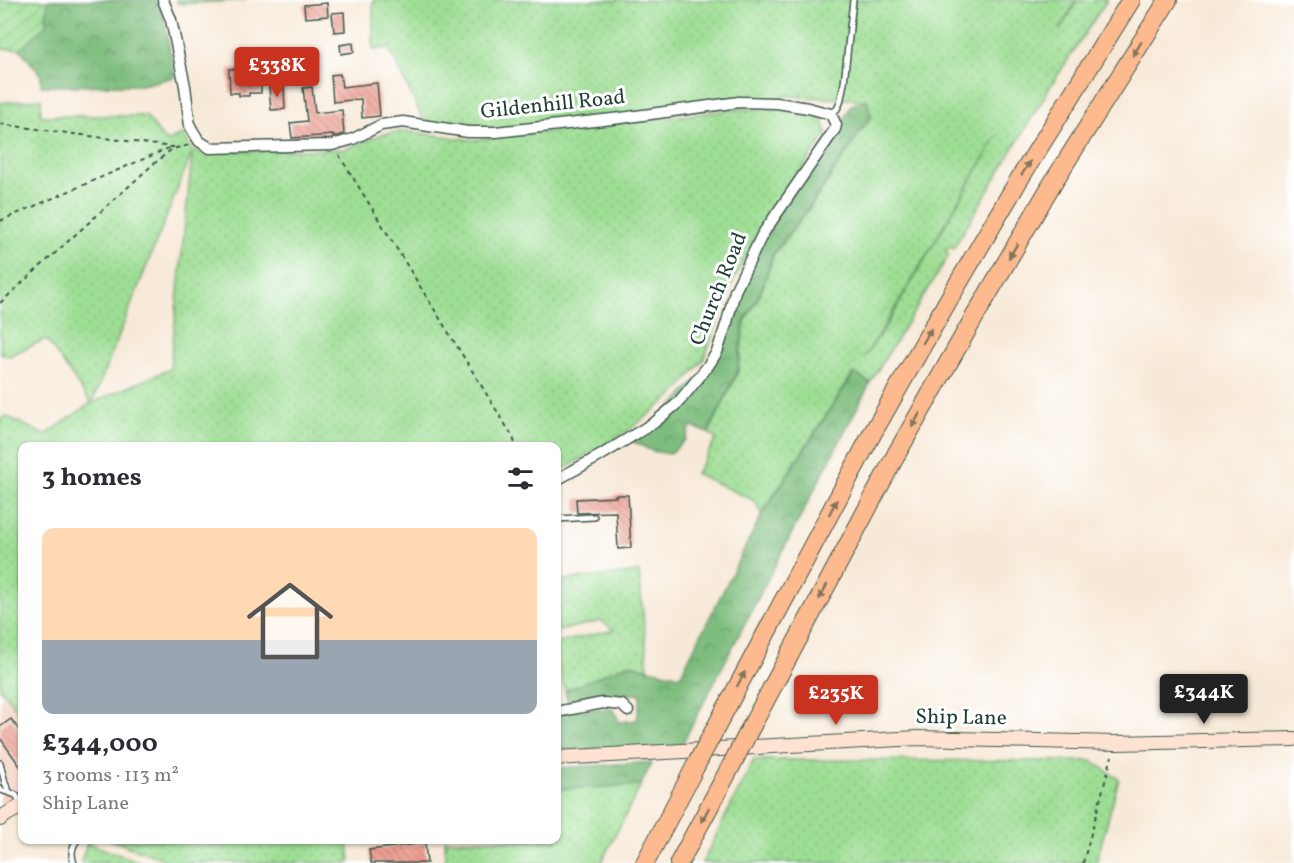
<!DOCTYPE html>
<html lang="en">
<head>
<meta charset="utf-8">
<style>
	:root { --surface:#fff; --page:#f7f7f7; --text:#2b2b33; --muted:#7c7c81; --line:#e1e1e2; --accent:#c8321e }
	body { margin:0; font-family:Vollkorn,serif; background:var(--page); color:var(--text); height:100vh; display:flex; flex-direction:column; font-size:22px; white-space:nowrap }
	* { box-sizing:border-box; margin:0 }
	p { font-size:20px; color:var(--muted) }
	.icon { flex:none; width:33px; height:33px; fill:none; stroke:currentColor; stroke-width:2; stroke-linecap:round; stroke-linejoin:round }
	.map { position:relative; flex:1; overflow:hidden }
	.details { position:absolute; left:18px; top:442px; width:543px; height:402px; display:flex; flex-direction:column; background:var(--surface); border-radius:12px; box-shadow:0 2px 4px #0004 }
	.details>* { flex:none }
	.price { position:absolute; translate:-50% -51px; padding:0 14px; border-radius:6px; background:var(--accent); color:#fff; font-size:20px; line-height:39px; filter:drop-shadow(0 2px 3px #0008) }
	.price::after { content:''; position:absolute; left:50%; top:36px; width:18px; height:14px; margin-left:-9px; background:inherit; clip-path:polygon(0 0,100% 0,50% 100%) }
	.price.on { background:#222; color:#fff }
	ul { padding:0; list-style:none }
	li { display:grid; align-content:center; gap:12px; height:318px; padding:0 24px }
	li+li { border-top:2px solid var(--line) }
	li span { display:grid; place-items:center; height:186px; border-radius:12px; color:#555 }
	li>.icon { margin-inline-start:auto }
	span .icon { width:108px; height:108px; fill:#fffc; stroke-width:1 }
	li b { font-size:26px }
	h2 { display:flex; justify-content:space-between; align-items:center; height:72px; padding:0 24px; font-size:26px }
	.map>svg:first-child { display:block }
</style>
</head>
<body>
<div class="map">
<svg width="1294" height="863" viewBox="0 0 1294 863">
	<defs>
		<pattern id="grass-dots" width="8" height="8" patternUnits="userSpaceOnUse" patternTransform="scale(1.5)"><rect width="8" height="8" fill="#9ede94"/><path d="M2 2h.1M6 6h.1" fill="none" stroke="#88bf80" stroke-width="1.8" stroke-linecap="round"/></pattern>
		<pattern id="forest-crowns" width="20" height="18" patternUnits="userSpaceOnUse" patternTransform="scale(1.5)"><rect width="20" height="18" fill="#7ebd7e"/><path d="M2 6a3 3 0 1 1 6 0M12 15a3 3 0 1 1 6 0" fill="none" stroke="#679b68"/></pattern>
		<pattern id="garden-furrows" width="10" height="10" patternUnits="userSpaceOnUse" patternTransform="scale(1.5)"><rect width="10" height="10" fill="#9ede94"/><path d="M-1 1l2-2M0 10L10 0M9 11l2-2" fill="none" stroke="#88bf80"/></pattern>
		<pattern id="building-back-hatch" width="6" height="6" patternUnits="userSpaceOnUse" patternTransform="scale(1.5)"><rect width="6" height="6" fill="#ed998b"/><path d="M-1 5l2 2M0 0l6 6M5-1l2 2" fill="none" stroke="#bf7e72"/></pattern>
	</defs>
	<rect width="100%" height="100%" fill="#fff"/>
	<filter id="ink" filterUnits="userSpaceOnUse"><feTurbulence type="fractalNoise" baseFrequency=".0167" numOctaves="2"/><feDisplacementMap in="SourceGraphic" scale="12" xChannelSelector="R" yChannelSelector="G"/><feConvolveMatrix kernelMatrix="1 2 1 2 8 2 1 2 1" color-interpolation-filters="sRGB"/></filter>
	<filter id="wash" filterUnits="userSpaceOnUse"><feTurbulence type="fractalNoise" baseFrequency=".008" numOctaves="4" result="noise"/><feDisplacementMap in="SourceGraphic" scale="24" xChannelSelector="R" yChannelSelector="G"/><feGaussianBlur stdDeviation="1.35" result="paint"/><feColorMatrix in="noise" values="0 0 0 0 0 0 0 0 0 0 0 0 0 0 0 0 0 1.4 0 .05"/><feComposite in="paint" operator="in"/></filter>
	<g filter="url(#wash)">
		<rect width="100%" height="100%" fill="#f7e9d7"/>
		<!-- built -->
		<path fill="#f5d2c3" d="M7 696 22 718V802L0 819V700Z"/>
		<!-- grass -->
		<path fill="url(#grass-dots)" stroke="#5e8e64" stroke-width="1.5" fill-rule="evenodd" d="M176 0H247L179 4Z
			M373 0H1076L1059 31 1078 0H1107L1052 84 953 249 948 247 946 252 949 255 870 383 853 373 761 515 758 506 753 500 696 474 716 439 709 433 738 372 745 322 761 293 774 254 810 208 871 116 867 100 783 96 778 102 496 131 430 124 422 117 389 48 373 50ZM997 136 889 321 864 358 888 320Z
			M41 99V116H146L166 142 184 134 193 152 345 149 383 134 404 131 473 140 741 109H789L823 120 827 134 769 213 732 283 704 359 676 393 629 430 557 473 556 447H22V718L7 696 0 689V419L6 416 45 435 91 403 46 339 9 356 0 353V103ZM192 155 170 369 92 403 191 155Z
			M639 572 648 669 631 664 565 691 557 661 556 643 614 630 601 621 557 631V581Z
			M754 760 1092 761 1119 779 1096 863H702Z
			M641 785 601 863H445V840H556L557 789Z
			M110 840H348L350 863H174Z
			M87 843 143 863H82L81 861Z"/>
		<!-- forest -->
		<path fill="url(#forest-crowns)" stroke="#4e7d59" stroke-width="1.5" d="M48 0H155L164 19 175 77 142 85 41 86V75L20 49 45 26Z
			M867 100 871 116 809 207 773 254 760 293 744 322 737 372 708 433 691 426 685 440 670 454 652 451 628 439 656 423 709 367 762 235 846 116 851 105Z
			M854 373 870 383 679 750 557 754 556 714 572 711 611 708 617 716 619 722 637 720 641 694 597 695 568 704 565 691 628 664 680 676 761 516Z
			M652 762 641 785 557 789V768Z"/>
		<!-- garden -->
		<path fill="url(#garden-furrows)" stroke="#5e8e64" stroke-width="1.5" d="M0 0H48L45 26 20 49H0Z"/>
		<g id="blocks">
			<!-- building -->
			<path fill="url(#building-back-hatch)" d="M327 3 328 16 305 18 304 5Z
				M344 12 345 31 334 32 332 13Z
				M353 43 354 52 341 54 340 45Z
				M229 69H255V73H261V93H249V96H239V93H230Z
				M340 74 342 87 377 83 380 116 362 118 361 99 333 102 331 75Z
				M284 86 285 109 271 110 269 87Z
				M312 87 315 113 342 110 344 134 333 137V135L292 138 290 123 307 121 303 88Z
				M615 495H628L631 548 618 549 616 512 577 513 576 499 616 497Z
				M11 719 22 734V769L0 738V727Z
				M425 843 427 863H371L369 850Z"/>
		</g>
	</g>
	<g filter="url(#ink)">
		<use href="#blocks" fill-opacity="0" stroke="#3f574c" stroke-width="1.5"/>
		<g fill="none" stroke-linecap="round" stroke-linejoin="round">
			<!-- lane casing -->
			<g stroke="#3f574c" stroke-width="8">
				<path id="lane" d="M831 114 837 109 840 103 844 83 853 0
					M556 519 594 517
					M0 763 5 783 10 793
					M0 788 1 790 16 795 22 805
					M74 863C70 854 72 847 77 840"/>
			</g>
			<!-- street casing -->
			<g stroke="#3f574c" stroke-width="13">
				<path id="street" d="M163 0 171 20 185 86 190 126 199 141 210 148 332 145 353 139 381 125 403 122 468 132H496L621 118 739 102 777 103 808 108 831 114 836 125 835 129 762 235 735 291 727 322 717 352 708 366 678 403 655 422 598 457 556 480
					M556 712 603 703 622 705 628 711"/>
			</g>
			<!-- secondary casing -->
			<g stroke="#3f574c" stroke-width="16">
				<path id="secondary" d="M556 758 918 738 1116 743 1294 739
					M0 819 7 814 22 806"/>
			</g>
			<!-- highway casing -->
			<g stroke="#3f574c" stroke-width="20">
				<path id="highway" d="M750 729 897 453 975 316 1052 184 1168 0
					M714 731 872 434 946 304 1020 178 1131 0
					M645 863 695 767
					M679 863 731 766"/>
			</g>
			<!-- path -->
			<path stroke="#3f574c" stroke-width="2" stroke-dasharray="4.5 4.5" stroke-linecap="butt" d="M0 124 172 147H175
				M339 155 513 437 516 447
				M0 221 169 148
				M0 303 149 168 172 149 190 145
				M1083 863 1112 756"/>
			<!-- lane -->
			<use href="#lane" stroke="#fff" stroke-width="5"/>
			<!-- street -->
			<use href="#street" stroke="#fff" stroke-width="10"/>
			<!-- secondary -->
			<use href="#secondary" stroke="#fee3d2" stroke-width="14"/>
			<!-- highway -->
			<use href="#highway" stroke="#fcba8e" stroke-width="18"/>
			<!-- highway-bridge casing -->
			<g stroke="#3f574c" stroke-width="20" stroke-linecap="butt">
				<path id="highway-bridge" d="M731 766 750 729
					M695 767 714 731"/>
			</g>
			<!-- highway-bridge -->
			<use href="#highway-bridge" stroke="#fcba8e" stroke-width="18"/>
		</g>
		<!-- one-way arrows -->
		<defs><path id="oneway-solid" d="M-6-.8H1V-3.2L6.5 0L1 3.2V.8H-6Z" transform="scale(1.5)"/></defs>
		<g fill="#82755c">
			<use href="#oneway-solid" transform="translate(1137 49) rotate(122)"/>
			<use href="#oneway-solid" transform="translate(1026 168) rotate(-58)"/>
			<use href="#oneway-solid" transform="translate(1013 251) rotate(120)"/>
			<use href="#oneway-solid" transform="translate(927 336) rotate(-60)"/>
			<use href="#oneway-solid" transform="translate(916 420) rotate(120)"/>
			<use href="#oneway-solid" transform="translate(833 507) rotate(-62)"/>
			<use href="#oneway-solid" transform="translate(823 592) rotate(118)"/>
			<use href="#oneway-solid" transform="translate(741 679) rotate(-62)"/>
			<use href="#oneway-solid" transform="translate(705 815) rotate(118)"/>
		</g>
	</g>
	<g text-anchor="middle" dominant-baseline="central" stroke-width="6" stroke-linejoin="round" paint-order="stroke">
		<!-- street labels -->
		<g font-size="21" fill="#1f3d34" stroke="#fff">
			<text transform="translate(553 105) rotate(-6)">Gildenhill Road</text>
			<text transform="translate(719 289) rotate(-68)">Church Road</text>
			<text transform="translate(961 718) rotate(1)">Ship Lane</text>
		</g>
	</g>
</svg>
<b class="price" style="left:277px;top:98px">£338K</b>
<b class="price on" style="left:1204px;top:725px">£344K</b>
<b class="price" style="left:836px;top:726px">£235K</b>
<section class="details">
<h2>3 homes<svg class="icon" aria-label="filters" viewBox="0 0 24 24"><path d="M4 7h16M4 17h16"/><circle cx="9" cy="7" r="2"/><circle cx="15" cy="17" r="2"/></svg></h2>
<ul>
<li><span style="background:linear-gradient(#ffd9b3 60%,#9aa5b1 0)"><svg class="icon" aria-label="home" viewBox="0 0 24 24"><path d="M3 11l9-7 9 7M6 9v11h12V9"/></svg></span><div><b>£344,000</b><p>3 rooms · 113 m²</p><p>Ship Lane</p></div></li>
</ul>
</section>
</div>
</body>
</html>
